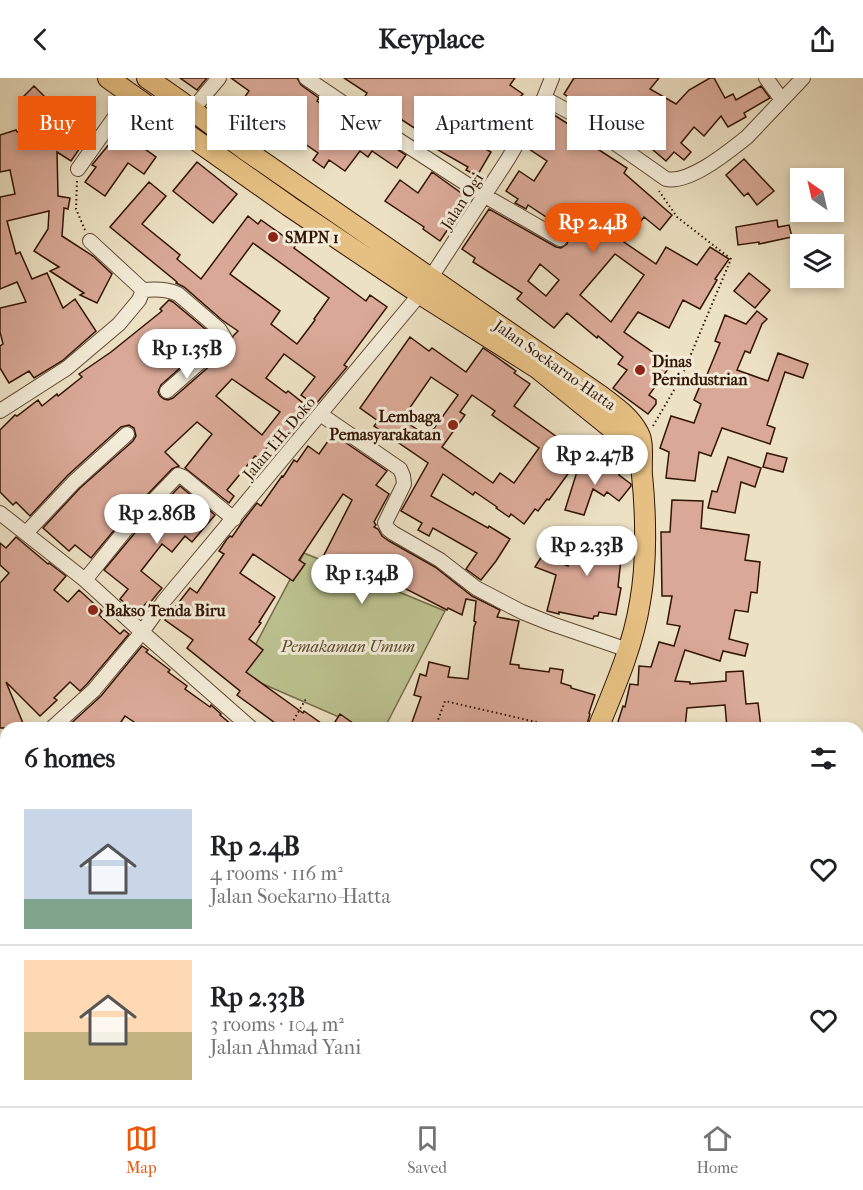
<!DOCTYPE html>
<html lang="en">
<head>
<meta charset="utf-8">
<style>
	:root { --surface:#fff; --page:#f2f2f2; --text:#202124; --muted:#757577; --line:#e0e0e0; --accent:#ea580c }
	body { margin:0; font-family:"IM FELL French Canon",serif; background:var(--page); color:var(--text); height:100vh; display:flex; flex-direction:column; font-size:22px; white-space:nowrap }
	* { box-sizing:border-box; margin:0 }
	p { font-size:20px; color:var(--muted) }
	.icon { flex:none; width:33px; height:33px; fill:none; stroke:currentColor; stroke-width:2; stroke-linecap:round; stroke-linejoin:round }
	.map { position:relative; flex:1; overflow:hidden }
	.details { position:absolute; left:0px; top:644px; width:864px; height:386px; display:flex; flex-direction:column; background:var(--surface); border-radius:18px 18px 0 0; box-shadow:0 3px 9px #0003 }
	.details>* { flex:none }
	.guide { position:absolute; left:18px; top:18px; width:828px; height:54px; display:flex; gap:12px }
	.needle { width:39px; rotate:326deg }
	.tools { position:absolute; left:790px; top:90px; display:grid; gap:12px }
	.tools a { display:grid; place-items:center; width:54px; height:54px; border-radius:0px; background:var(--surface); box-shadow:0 3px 9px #0003; font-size:30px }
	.price { position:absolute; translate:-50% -51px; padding:0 14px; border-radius:21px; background:#fff; color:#222; font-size:20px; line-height:39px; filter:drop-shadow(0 2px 3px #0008) }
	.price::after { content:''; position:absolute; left:50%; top:36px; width:18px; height:14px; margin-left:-9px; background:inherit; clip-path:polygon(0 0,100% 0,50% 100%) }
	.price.selected { background:var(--accent); color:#fff }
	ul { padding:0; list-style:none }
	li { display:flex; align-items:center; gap:18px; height:150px; padding:0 24px }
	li+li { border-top:2px solid var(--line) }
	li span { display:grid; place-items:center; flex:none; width:168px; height:120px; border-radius:0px; color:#555 }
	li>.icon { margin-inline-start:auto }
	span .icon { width:72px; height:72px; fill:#fffc; stroke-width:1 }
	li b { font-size:26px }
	h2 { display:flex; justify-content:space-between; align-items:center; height:72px; padding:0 24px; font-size:26px }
	.chip { padding:0 21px; border-radius:0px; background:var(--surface); box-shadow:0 3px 9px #0003; font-size:21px; line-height:54px }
	.chip.selected { background:var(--accent); color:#fff }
	header { display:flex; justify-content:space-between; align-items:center; height:78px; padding:0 24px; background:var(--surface); font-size:27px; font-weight:700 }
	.tab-bar { display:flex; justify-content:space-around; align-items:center; height:84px; border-top:2px solid var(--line); background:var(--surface); font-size:16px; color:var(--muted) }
	.tab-bar a { display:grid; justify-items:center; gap:3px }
	.tab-bar .selected { color:var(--accent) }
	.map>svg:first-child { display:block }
</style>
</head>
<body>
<header><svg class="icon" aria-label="back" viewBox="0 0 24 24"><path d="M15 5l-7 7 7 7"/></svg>Keyplace<svg class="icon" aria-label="share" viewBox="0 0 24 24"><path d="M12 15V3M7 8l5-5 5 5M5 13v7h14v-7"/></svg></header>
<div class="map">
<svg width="863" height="1028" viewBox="0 0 863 1028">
	<rect width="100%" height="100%" fill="#ece1c3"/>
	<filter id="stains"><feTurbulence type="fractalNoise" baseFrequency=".00333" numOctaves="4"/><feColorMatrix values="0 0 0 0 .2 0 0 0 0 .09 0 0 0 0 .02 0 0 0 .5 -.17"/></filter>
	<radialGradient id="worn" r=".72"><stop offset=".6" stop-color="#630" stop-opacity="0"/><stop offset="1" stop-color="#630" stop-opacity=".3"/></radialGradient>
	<!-- green -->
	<path fill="#bcc290" stroke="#776b49" stroke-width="1.5" d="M304 475 445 533 385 649H362L240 596Z"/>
	<!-- building -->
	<path fill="#d9a896" stroke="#321402" stroke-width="1.5" fill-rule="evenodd" d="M180 0H207L197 12Z
		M231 0H297L301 7 319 20 317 23 380 66 383 62 406 77 397 90 372 73 368 79 360 73 345 93 329 82 324 90 313 82 318 75 289 55 284 62 266 50 263 53 252 46 257 40 239 27 249 13Z
		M344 0H515L510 7 523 16 521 18 525 20 516 34 497 22 484 44 485 45 476 59 481 62 478 67 491 74 477 98 466 92 468 89 438 72 439 69 418 55 419 53 396 38 398 34 377 21 370 31 361 25 367 15Z
		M574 0H659L650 11 676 26 689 12 710 0H714L725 20 733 16 736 22 761 8 770 20 744 35 746 39 728 49 721 38 704 58 694 49 681 65 691 74 684 82 674 74 666 83 633 55 631 59 615 50 614 53 603 46 604 44 575 26 576 24 564 16Z
		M34 8 62 36 51 47 56 46 84 64 71 83 57 74 58 118 70 120 68 131 64 130 62 158 93 178 112 196 97 225 80 217 84 215 50 193 59 189 34 173 48 151 49 133 7 143 16 176 20 174 32 201 47 195 63 230 75 221 96 253 62 283 34 300 29 293 9 305 0 290V268L3 266 0 254V230L26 224 17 204 0 211V119L15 116 10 92 0 94V57L16 52 17 54 46 48 20 22Z
		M548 33 579 53 576 57 627 90 624 95 672 137 660 152 644 139 624 164 656 186 666 169 697 187 710 169 729 181 715 201 717 202 700 231 683 222 669 250 638 234 624 254 671 287 649 317 656 322V326L648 336 613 310 627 292 618 286 623 279 598 258 597 260 567 235 554 250 517 221 522 215 473 184 475 180 462 171 489 131 556 169 561 170 567 166 569 160 565 154 551 145 552 143 528 127 526 131 515 125 518 121 506 113 519 93 534 103 547 83 529 71 540 55 535 52ZM587 131 606 144 593 163 575 148ZM615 176 644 197 611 244 580 217ZM540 186 559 202 546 218 528 203Z
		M127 38 140 48 131 61 156 79 144 96 128 85 105 118 85 104 96 89 92 87 115 59 113 57Z
		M744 81 774 113 757 127 748 115 744 118 726 97Z
		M197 84 237 116 213 145 173 113Z
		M432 94 468 120 446 150 448 151 440 163 423 151 424 149 385 123 400 102 418 115Z
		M149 104 166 118 142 146 180 177 177 181 201 201 248 138 258 146 261 142 296 167 294 170 366 223 370 217 387 229 344 287 347 289 315 327 301 317 315 299 284 276 266 300 286 315 288 313 303 325 289 344 296 349 288 360 280 354 258 380 255 378 227 412 234 418 229 425 185 390 212 356 197 344 165 374 179 388 172 391 121 444 91 480 75 467 69 473 43 450 80 410 133 363 136 358 134 350 129 347 121 349 67 398 30 438 16 424 13 427 0 414V352L15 337 17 338 38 322 42 328 57 316 58 318 82 299 79 296 111 274 162 233 160 231 169 222 173 224 210 255 204 262 208 265 161 307 158 314 160 318 164 321 168 322 173 320 228 272 231 268 233 258 238 253 222 242 184 209 176 205 177 204 110 149ZM253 165 329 220 314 241 315 242 297 266 271 246 280 233 230 196ZM232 301 280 334 262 357 216 318Z
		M777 142 778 149 789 147 792 159 759 166V164L738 167 736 149Z
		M749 195 770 212 755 230 734 213Z
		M757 233 767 241 762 246 750 275 745 273 737 292 768 303 778 275 808 286 803 300 785 294 767 347 775 350 770 366 722 350 711 378 699 374 695 403 666 400 669 374 660 370 671 338 694 345 701 326 694 322 702 303 704 304 720 265 715 263 725 237 746 246Z
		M410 259 429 273 432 270 466 294 483 270 495 278 516 293 514 295 530 306 514 328 571 369 574 365 583 371 576 381 578 382 549 422 547 421 538 433 535 431 524 446 511 436 509 439 496 430 497 429 475 414 473 417 443 396 431 418 488 450 489 448 510 461 496 483 481 502 466 491 477 475 433 450 429 458 418 452 422 445 401 433 428 385 374 348 378 343 360 330ZM431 299 458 317 428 359 402 341ZM472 317 495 333 492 337 539 370 514 405 500 395 493 405 442 369 465 337 460 334Z
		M333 356 387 393 376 407 389 416 374 444 376 447 374 449 378 451 382 458 389 463 435 489 472 518 500 532 497 539 519 543 510 586 519 587V590L549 594 550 590 563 592 561 605 571 608V610L595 617 589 635 590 636 586 650H410L421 619 414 617 420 596 426 598 429 584 450 589 448 599 468 601 474 549 476 544 474 543 476 523 466 521 462 537 448 530 447 532 404 510 412 494 389 483 379 503 324 477 352 422 343 416 299 482 305 486 293 503 253 476 240 495 275 519 259 544 261 545 249 561 263 572 246 594 303 635 304 633 328 650H282L237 617 240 613 187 570 193 562 165 542 190 510 197 515 224 476 219 473 227 461 230 458 232 459 243 443 257 425 261 428 282 398 283 399 294 382 297 384 308 368 319 376Z
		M767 375 787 380 783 394 763 389Z
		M728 379 761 390 755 409 741 404 735 435 708 430 712 413 717 414Z
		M599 381 620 395 619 397 631 406V408L619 423 607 414 604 418 593 411 584 437 565 432 580 384 592 392Z
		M180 408 215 437 192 464 185 458 172 474 162 466 141 493 162 510 149 526 147 524 138 535 120 521 128 511 104 492 134 456Z
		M672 422 703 423 701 450 749 457 745 482 760 484 757 515 751 514 748 534 735 532 729 561 748 566 745 578 723 573 720 583 685 572 675 603 690 604V606L726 603V594L743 593 746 626 758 625 761 650H727L725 627 687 630 685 650H625L617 647 623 628 625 629 630 606 638 607 639 588 651 589 659 564 674 568 680 548 667 546 672 518H662L661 454H670Z
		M574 455 626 461 625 473 622 472 618 509 621 510 616 537 599 534 598 538H594L593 541 559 534V536L547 533 556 497 535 489 542 478 568 488 569 479H571Z
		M16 459 48 486 49 485 66 498 54 512 68 524 79 512 102 533 99 537 120 556 124 552 129 556 87 606 80 613 70 604 54 620 57 622 40 638 6 604 25 650H0V505L9 495 0 487V465L6 470Z
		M142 568 148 572 146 574 170 592 168 594 187 608 185 611 210 629 211 627 221 636 220 637 236 650H188L182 645 179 650H143L125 638 117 650H66L101 618Z
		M340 636 360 650H331Z"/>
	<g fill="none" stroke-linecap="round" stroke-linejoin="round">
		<!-- minor casing -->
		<g stroke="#604732" stroke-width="16">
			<path id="minor" d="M306 0 377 48 485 118 560 161
				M766 0 782 22
				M544 20 575 37 666 101C690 106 729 73 747 59L803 0
				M192 32 219 0
				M78 91 131 16
				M143 212C154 211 168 211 178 216L219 251 224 259 222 265 167 313
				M0 333 67 290 119 246 139 222 143 212 90 163
				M320 336 400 391 403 398 404 406 385 445 388 451 393 455 440 482 476 510 522 534 552 546 628 572
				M0 435 85 502 142 554 251 650
				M26 455 74 404 127 356
				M85 502 127 450 178 397 183 399 234 441
				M52 650 94 612 142 554 164 523 420 216 508 81 544 20 552 0
				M0 682 6 679
				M0 955 6 963
				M0 989 6 982
				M114 1023 120 1028
				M174 1023 181 1028
				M376 1023 381 1028
				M136 1028 140 1023"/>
		</g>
		<!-- highway casing -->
		<g stroke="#321402" stroke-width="22">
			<path id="highway" d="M108 0 289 128 420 216 537 290 642 375
				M147 0 180 23 244 71 601 318C616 329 631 340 639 356 644 365 641 386 642 397 646 436 647 486 640 524 633 568 615 609 598 650
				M341 1028 344 1023"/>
		</g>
		<!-- path -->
		<path stroke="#321402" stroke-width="2" stroke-dasharray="1.5 3" stroke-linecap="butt" d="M77 103 76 131 85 152
			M653 348 681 300 731 181 677 139 659 113
			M289 650 307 619
			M435 650 445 623 562 650"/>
		<!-- minor -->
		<use href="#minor" stroke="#f3ecd8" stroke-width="14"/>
		<!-- highway -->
		<use href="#highway" stroke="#e6c082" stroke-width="20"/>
	</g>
	<!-- markers -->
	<g fill="#8f2418" stroke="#f3ecd8" stroke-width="2">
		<circle cx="273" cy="159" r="6"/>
		<circle cx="640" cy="292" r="6"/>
		<circle cx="453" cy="347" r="6"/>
		<circle cx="93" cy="532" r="6"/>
	</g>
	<g text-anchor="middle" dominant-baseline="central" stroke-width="6" stroke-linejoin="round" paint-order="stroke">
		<!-- street labels -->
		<g font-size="16" fill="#321402" stroke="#f3ecd8">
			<text transform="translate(462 123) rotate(-57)">Jalan Ogi</text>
			<text transform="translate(555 287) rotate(35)">Jalan Soekarno-Hatta</text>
			<text transform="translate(279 360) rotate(-50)">Jalan I.H. Doko</text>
		</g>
		<!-- poi labels -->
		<g font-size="16" font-weight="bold" fill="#321402" stroke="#f3ecd8" text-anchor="start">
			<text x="285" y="159">SMPN 1</text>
			<text x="652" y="283">Dinas<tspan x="652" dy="18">Perindustrian</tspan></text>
			<text x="441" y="338" text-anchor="end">Lembaga<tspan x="441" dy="18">Pemasyarakatan</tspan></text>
			<text x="105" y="532">Bakso Tenda Biru</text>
		</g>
		<!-- park labels -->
		<g font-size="16" font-style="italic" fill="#5b482d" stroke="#f3ecd8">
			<text x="348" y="568">Pemakaman Umum</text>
		</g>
	</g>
	<rect width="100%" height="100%" filter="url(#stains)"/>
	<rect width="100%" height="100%" fill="url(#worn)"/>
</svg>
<div class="tools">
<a><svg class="needle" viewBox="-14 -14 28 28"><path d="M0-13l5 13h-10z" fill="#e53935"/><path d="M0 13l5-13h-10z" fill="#757577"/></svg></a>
<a><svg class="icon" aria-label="layers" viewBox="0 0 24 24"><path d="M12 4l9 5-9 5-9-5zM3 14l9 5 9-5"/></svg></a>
</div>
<b class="price selected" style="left:593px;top:176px">Rp 2.4B</b>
<b class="price" style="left:187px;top:302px">Rp 1.35B</b>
<b class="price" style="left:595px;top:408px">Rp 2.47B</b>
<b class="price" style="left:157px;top:467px">Rp 2.86B</b>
<b class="price" style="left:587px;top:499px">Rp 2.33B</b>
<b class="price" style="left:362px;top:527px">Rp 1.34B</b>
<div class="guide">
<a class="chip selected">Buy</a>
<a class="chip">Rent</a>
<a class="chip">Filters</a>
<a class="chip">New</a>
<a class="chip">Apartment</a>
<a class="chip">House</a>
</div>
<section class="details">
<h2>6 homes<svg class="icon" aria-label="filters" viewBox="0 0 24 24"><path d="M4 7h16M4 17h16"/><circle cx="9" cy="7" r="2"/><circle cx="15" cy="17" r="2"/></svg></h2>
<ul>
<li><span style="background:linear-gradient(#c9d6e8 75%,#7fa58c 0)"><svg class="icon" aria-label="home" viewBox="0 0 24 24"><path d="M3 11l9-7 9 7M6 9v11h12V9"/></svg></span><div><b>Rp 2.4B</b><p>4 rooms · 116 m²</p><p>Jalan Soekarno-Hatta</p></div><svg class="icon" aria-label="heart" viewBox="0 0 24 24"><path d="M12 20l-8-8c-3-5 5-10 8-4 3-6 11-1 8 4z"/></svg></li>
<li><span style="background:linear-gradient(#ffd9b3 60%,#c2b280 0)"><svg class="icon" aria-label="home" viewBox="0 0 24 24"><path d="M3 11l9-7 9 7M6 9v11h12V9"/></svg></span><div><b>Rp 2.33B</b><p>3 rooms · 104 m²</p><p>Jalan Ahmad Yani</p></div><svg class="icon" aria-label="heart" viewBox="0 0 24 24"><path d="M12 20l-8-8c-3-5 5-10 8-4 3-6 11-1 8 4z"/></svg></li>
</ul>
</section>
</div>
<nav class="tab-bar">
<a class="selected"><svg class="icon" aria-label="map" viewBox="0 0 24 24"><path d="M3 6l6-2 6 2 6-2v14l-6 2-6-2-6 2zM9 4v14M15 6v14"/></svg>Map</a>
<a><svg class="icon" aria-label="saved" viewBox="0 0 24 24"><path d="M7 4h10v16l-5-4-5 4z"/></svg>Saved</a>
<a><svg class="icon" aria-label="home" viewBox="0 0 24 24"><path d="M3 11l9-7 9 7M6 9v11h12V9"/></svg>Home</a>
</nav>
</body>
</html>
